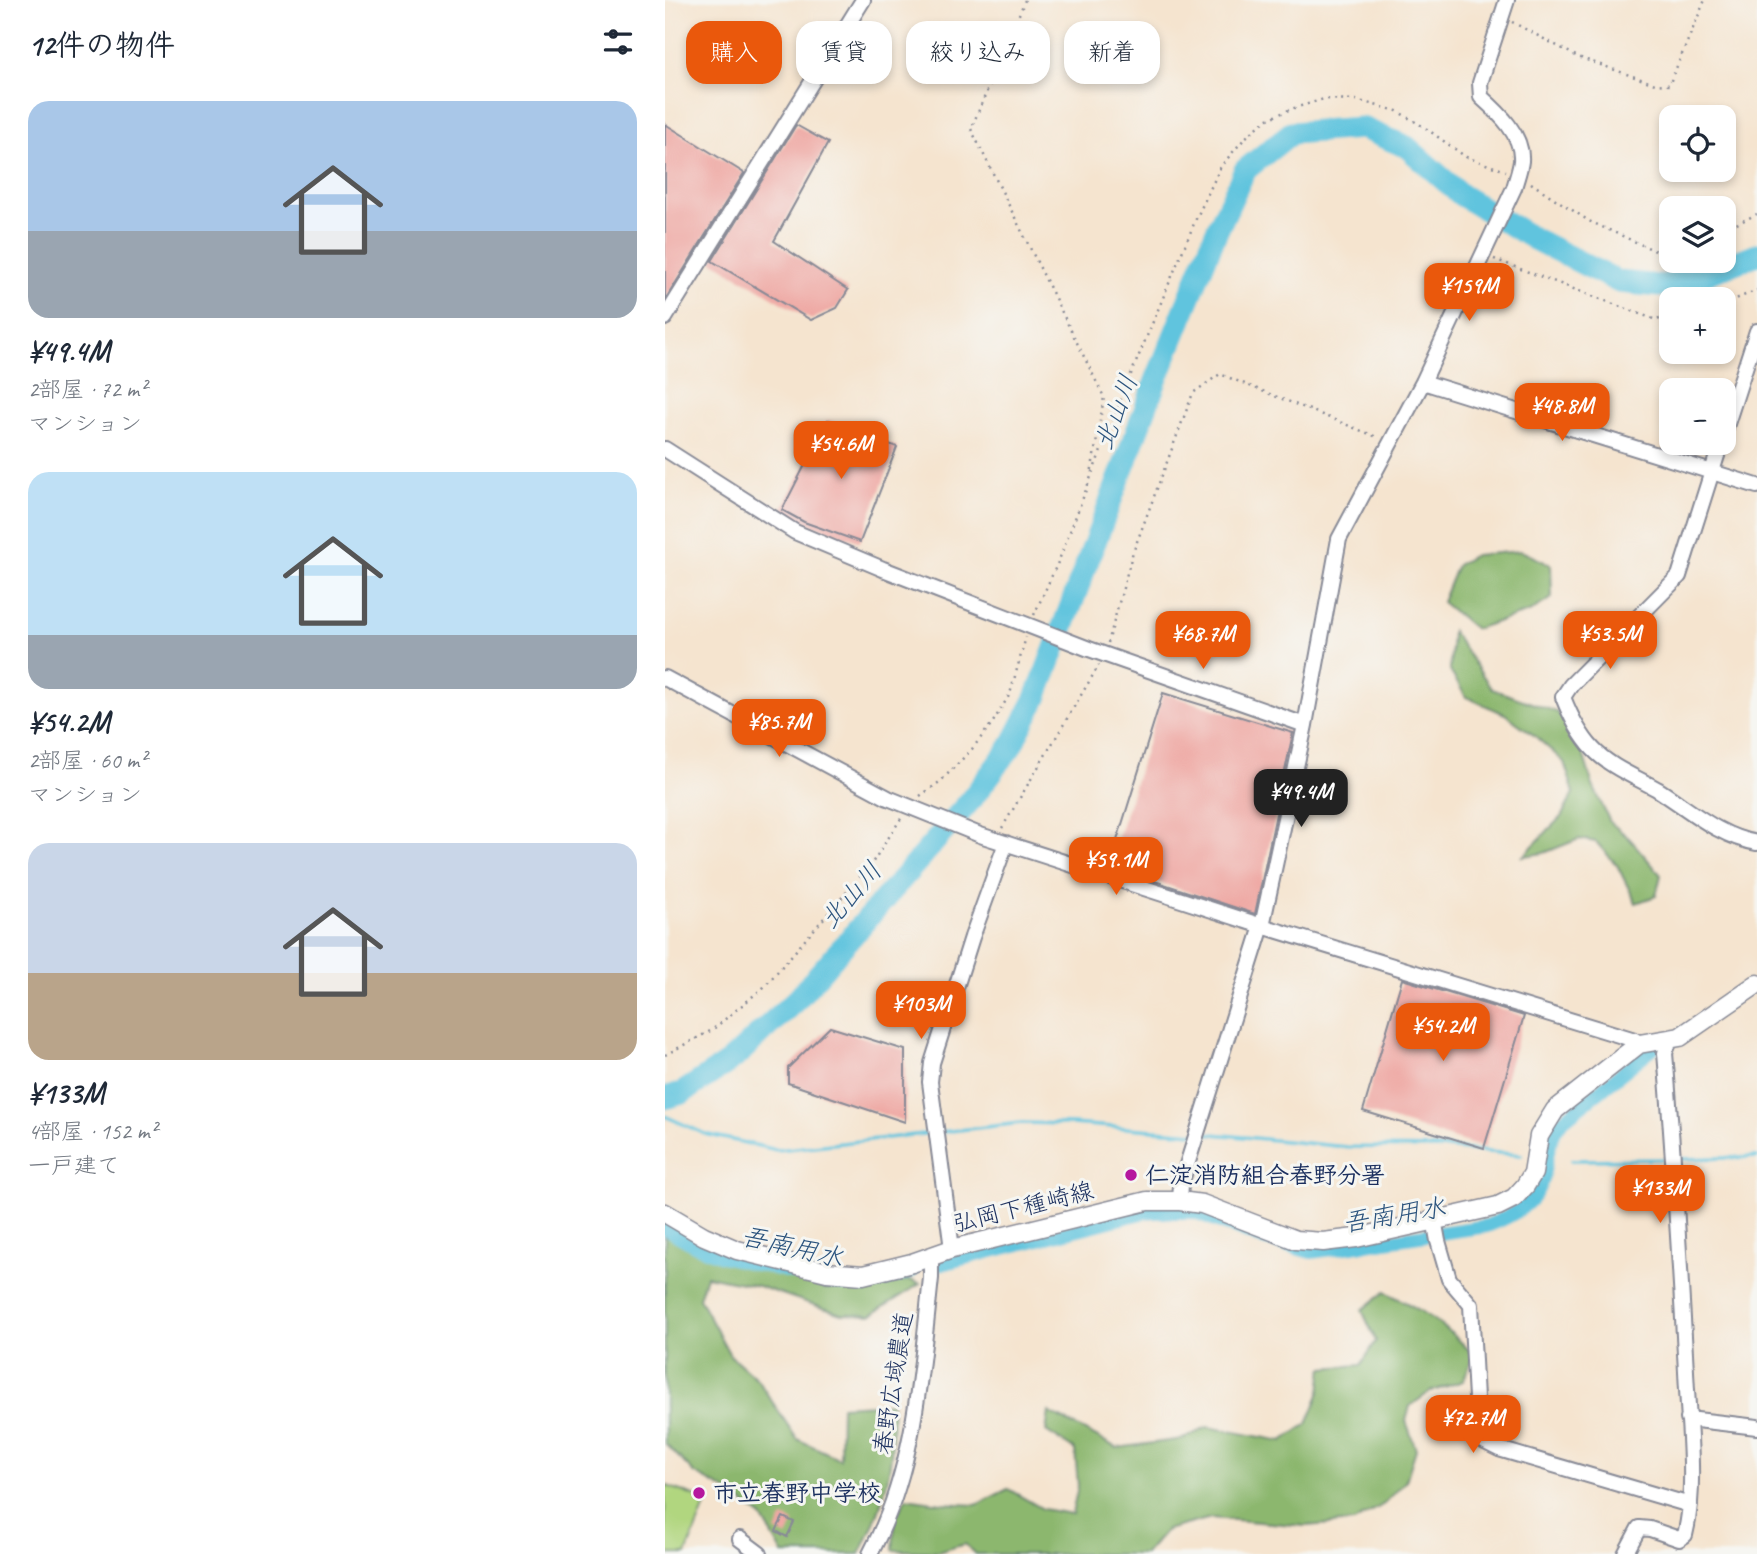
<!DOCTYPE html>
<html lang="ja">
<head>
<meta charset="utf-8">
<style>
	:root { --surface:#fff; --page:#f6f6f7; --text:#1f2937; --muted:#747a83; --accent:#ea580c }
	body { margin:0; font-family:Caveat,"Klee One",sans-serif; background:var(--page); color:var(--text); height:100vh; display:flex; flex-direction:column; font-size:26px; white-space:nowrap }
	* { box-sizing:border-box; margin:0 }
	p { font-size:23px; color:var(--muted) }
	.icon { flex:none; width:38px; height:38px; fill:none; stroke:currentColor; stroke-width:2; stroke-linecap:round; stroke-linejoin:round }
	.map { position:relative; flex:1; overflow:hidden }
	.details { display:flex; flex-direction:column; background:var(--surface); width:665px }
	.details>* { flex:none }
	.hud { position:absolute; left:21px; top:21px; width:665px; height:63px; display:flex; gap:14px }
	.fabs { position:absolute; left:994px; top:105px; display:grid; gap:14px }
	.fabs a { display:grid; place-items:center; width:77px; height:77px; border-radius:14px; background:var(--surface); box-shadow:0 4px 10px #0003; font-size:35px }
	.price { position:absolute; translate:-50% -60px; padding:0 16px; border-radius:14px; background:var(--accent); color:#fff; font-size:23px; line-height:46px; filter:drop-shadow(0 2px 4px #0008) }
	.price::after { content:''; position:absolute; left:50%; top:42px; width:21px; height:16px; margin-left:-10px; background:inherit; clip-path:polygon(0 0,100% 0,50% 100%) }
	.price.active { background:#222; color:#fff }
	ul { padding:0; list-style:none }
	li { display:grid; align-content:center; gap:14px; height:371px; padding:0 28px }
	li span { display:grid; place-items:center; height:217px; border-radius:21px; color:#555 }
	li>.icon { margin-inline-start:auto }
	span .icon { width:126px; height:126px; fill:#fffc; stroke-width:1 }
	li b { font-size:30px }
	h2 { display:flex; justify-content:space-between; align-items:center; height:84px; padding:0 28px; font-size:30px }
	.pill { padding:0 24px; border-radius:21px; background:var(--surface); box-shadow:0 4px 10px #0003; font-size:24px; line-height:63px }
	.pill.active { background:var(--accent); color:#fff }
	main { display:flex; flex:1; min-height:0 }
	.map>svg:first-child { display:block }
</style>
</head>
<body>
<main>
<section class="details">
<h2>12件の物件<svg class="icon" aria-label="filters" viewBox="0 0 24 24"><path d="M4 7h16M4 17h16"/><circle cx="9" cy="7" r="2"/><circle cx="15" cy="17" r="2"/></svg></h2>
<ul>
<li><span style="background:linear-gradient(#a9c7e8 60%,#9aa5b1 0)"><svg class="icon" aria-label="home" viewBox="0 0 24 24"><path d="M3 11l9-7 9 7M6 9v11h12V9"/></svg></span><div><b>¥49.4M</b><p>2部屋 · 72 m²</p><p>マンション</p></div></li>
<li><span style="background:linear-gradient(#bfe0f5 75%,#9aa5b1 0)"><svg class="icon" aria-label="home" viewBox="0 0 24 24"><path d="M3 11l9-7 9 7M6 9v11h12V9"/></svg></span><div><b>¥54.2M</b><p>2部屋 · 60 m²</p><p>マンション</p></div></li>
<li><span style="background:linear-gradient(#c9d6e8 60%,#b9a48a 0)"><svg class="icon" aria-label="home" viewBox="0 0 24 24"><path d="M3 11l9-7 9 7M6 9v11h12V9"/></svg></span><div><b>¥133M</b><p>4部屋 · 152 m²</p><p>一戸建て</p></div></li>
</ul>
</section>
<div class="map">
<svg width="1092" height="1554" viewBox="0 0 1092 1554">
	<rect width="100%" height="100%" fill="#f6f6f2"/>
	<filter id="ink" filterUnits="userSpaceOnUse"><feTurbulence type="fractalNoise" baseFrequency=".0143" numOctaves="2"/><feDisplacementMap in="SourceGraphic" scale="14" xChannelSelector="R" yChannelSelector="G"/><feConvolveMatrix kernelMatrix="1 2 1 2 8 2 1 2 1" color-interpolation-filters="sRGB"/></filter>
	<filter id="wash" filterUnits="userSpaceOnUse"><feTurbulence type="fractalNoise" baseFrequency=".00686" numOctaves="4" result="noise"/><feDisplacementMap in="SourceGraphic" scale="28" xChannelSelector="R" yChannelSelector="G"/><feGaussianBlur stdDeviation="1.57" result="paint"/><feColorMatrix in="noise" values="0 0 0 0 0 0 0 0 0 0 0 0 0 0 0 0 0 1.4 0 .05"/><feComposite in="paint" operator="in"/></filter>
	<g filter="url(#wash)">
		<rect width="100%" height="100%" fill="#f5e4cf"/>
		<!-- green -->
		<path fill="#b1d67f" stroke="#66826e" stroke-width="2" d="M0 1485 42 1501 21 1554H0Z"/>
		<!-- forest -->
		<path fill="#8cb76e" stroke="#547366" stroke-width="2" d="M856 551 886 565 887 598 864 612 810 629 777 602 792 565 810 555Z
			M787 631 827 689 892 712 914 740 928 786 945 822 965 839 996 875 991 896 971 903 952 865 931 842 914 839 879 853 858 856 896 817 909 793 899 762 870 736 840 714 801 697 785 671Z
			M0 1227 25 1246 79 1266 124 1276 160 1289 207 1286 245 1280 255 1284 206 1315 176 1314 93 1286 41 1276 34 1298 65 1355 92 1379 132 1439 175 1459 176 1406 227 1403C230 1463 222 1500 195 1554H118L97 1517 65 1493 29 1473 0 1443Z
			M720 1292C758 1310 779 1324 809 1355L798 1381 765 1392 745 1406 741 1421 751 1449 741 1481 719 1504 689 1522 641 1526 546 1518 501 1530 480 1554H311L300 1544 273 1552 228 1550 230 1519 241 1498 277 1503 311 1505 343 1489 378 1509 407 1514 413 1486 410 1450 381 1431 384 1412 452 1448 518 1439 543 1427 617 1441 642 1424 655 1392 658 1368 696 1365 711 1341 697 1310Z"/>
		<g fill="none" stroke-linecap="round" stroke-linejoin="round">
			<!-- stream -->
			<path stroke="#60c4de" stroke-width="3.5" d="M0 1116 40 1134 112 1150 268 1133
				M276 1132 356 1123 407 1124 530 1133
				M537 1133 682 1147 781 1148 856 1155
				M1014 1159 1092 1157
				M907 1160 1006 1159"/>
			<!-- canal -->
			<path stroke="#60c4de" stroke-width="14" d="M0 1228 31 1246 57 1256 177 1284 199 1286 247 1271
				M276 1264 480 1212H530L598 1239 646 1252 822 1226C847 1216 872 1204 878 1175 883 1155 883 1138 896 1122L995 1042"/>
			<!-- river -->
			<path stroke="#60c4de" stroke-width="23" d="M0 1098 17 1093 68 1059 132 999 305 801 345 748 371 698 492 378 550 235 580 170 626 133 697 128 742 147 796 195 869 239 954 282 995 286 1044 273 1092 254"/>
		</g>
		<g id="blocks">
			<!-- building -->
			<path fill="#eea39e" d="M0 124 79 173 0 300Z
				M131 125 163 143 109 241 183 290 172 308 146 320 47 261Z
				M163 420 232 447 195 542 139 522 117 510Z
				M498 693 628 733 590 914 444 866Z
				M737 979 859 1016 819 1148 698 1111Z
				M165 1027 240 1050V1122L123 1083V1068Z
				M118 1517 129 1522 122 1537 111 1531Z"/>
		</g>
	</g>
	<g filter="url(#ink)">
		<use href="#blocks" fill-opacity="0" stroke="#888a96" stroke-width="2"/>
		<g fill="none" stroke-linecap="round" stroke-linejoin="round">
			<!-- minor casing -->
			<g stroke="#888a96" stroke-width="18">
				<path id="minor" d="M0 318 198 0
					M758 382 1092 486
					M1059 433 1092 331
					M1056 443 1014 576 906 685 898 697C905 715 914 734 928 749 945 767 971 777 992 789 1024 809 1054 837 1092 843
					M0 449 130 532 218 569 424 649 640 725
					M0 678 223 798 315 835 597 926 970 1040 974 1044
					M515 1201 516 1184 597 926 640 725 674 539 758 382 849 188C851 180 855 170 856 161 858 135 834 113 816 97L815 83 842 0
					M769 1219 773 1241 784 1279 806 1305 813 1435 820 1442 834 1449 1025 1505
					M287 1249 265 1082 267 1063 307 937 341 843
					M1023 1419 1092 1427
					M75 1539 95 1554
					M205 1554C250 1471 256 1371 266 1278V1256
					M960 1554 974 1528 985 1529 1014 1539 1020 1535C1032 1488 1023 1420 1021 1371 1015 1265 1009 1159 1000 1053L1006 1038"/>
			</g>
			<!-- major casing -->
			<g stroke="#888a96" stroke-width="21">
				<path id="major" d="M0 1213 39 1236 72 1250 162 1272 198 1275 247 1263 287 1249 482 1201H515L537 1204 631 1240 658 1242 691 1238 833 1206 849 1198 860 1186 868 1173 874 1136 890 1110 974 1044 1015 1037 1092 984"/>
			</g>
			<!-- path -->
			<path stroke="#888a96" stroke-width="2.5" stroke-dasharray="2 5" stroke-linecap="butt" d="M360 0 306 129 439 397 426 474
				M847 22 913 57 990 84 1004 85 1040 0
				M866 183 924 221 995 253 1006 251
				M1059 230 1092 214
				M829 259 991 320 1006 316
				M1059 304 1092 290
				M369 615 394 560 459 391 531 219 556 166 580 138 601 120 626 109 659 99 691 100 732 111 759 127 801 157 841 171
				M443 643 467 555 528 393 555 374 712 437
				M255 796 276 781 307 749 328 722 345 694 361 637
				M337 828 434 665
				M0 1055 47 1030 99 987 207 863 237 817"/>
			<!-- minor -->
			<use href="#minor" stroke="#fff" stroke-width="14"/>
			<!-- major -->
			<use href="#major" stroke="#fff" stroke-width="18"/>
		</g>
	</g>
	<!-- markers -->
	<g fill="#b5179e" stroke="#f6f6f2" stroke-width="2.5">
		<circle cx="466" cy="1175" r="7"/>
		<circle cx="34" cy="1493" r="7"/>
	</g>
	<g text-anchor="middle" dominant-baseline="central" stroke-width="6" stroke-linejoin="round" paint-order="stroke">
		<!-- poi labels -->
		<g font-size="24" font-weight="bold" fill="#1b2f5e" stroke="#f6f6f2" text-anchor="start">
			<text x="480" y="1175">仁淀消防組合春野分署</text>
			<text x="48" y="1493">市立春野中学校</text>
		</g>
		<!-- street labels -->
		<g font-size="24" fill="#1b2f5e" stroke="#f6f6f2">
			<text transform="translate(358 1207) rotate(-14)">弘岡下種崎線</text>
			<text transform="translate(228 1383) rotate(-81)">春野広域農道</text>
		</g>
		<!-- water labels -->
		<g font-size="26" font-style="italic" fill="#2c547e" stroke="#f6f6f2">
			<text transform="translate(451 412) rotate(-69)">北山川</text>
			<text transform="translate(186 895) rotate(-49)">北山川</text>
			<text transform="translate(729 1215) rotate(-9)">吾南用水</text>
			<text transform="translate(127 1247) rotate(13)">吾南用水</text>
		</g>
	</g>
</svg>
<div class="fabs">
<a><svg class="icon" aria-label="locate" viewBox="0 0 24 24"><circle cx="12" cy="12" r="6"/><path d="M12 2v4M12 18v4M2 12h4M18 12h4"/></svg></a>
<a><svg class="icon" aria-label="layers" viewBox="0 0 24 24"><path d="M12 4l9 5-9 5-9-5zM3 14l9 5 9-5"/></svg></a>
<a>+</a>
<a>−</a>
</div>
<b class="price" style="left:804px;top:323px">¥159M</b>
<b class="price" style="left:897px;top:443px">¥48.8M</b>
<b class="price" style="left:176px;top:481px">¥54.6M</b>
<b class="price" style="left:538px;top:671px">¥68.7M</b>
<b class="price" style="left:945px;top:671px">¥53.5M</b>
<b class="price" style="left:114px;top:759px">¥85.7M</b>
<b class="price active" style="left:636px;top:829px">¥49.4M</b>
<b class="price" style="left:451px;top:897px">¥59.1M</b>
<b class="price" style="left:256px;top:1041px">¥103M</b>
<b class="price" style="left:778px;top:1063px">¥54.2M</b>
<b class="price" style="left:995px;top:1225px">¥133M</b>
<b class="price" style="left:808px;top:1455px">¥72.7M</b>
<div class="hud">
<a class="pill active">購入</a>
<a class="pill">賃貸</a>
<a class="pill">絞り込み</a>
<a class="pill">新着</a>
</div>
</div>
</main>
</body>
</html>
